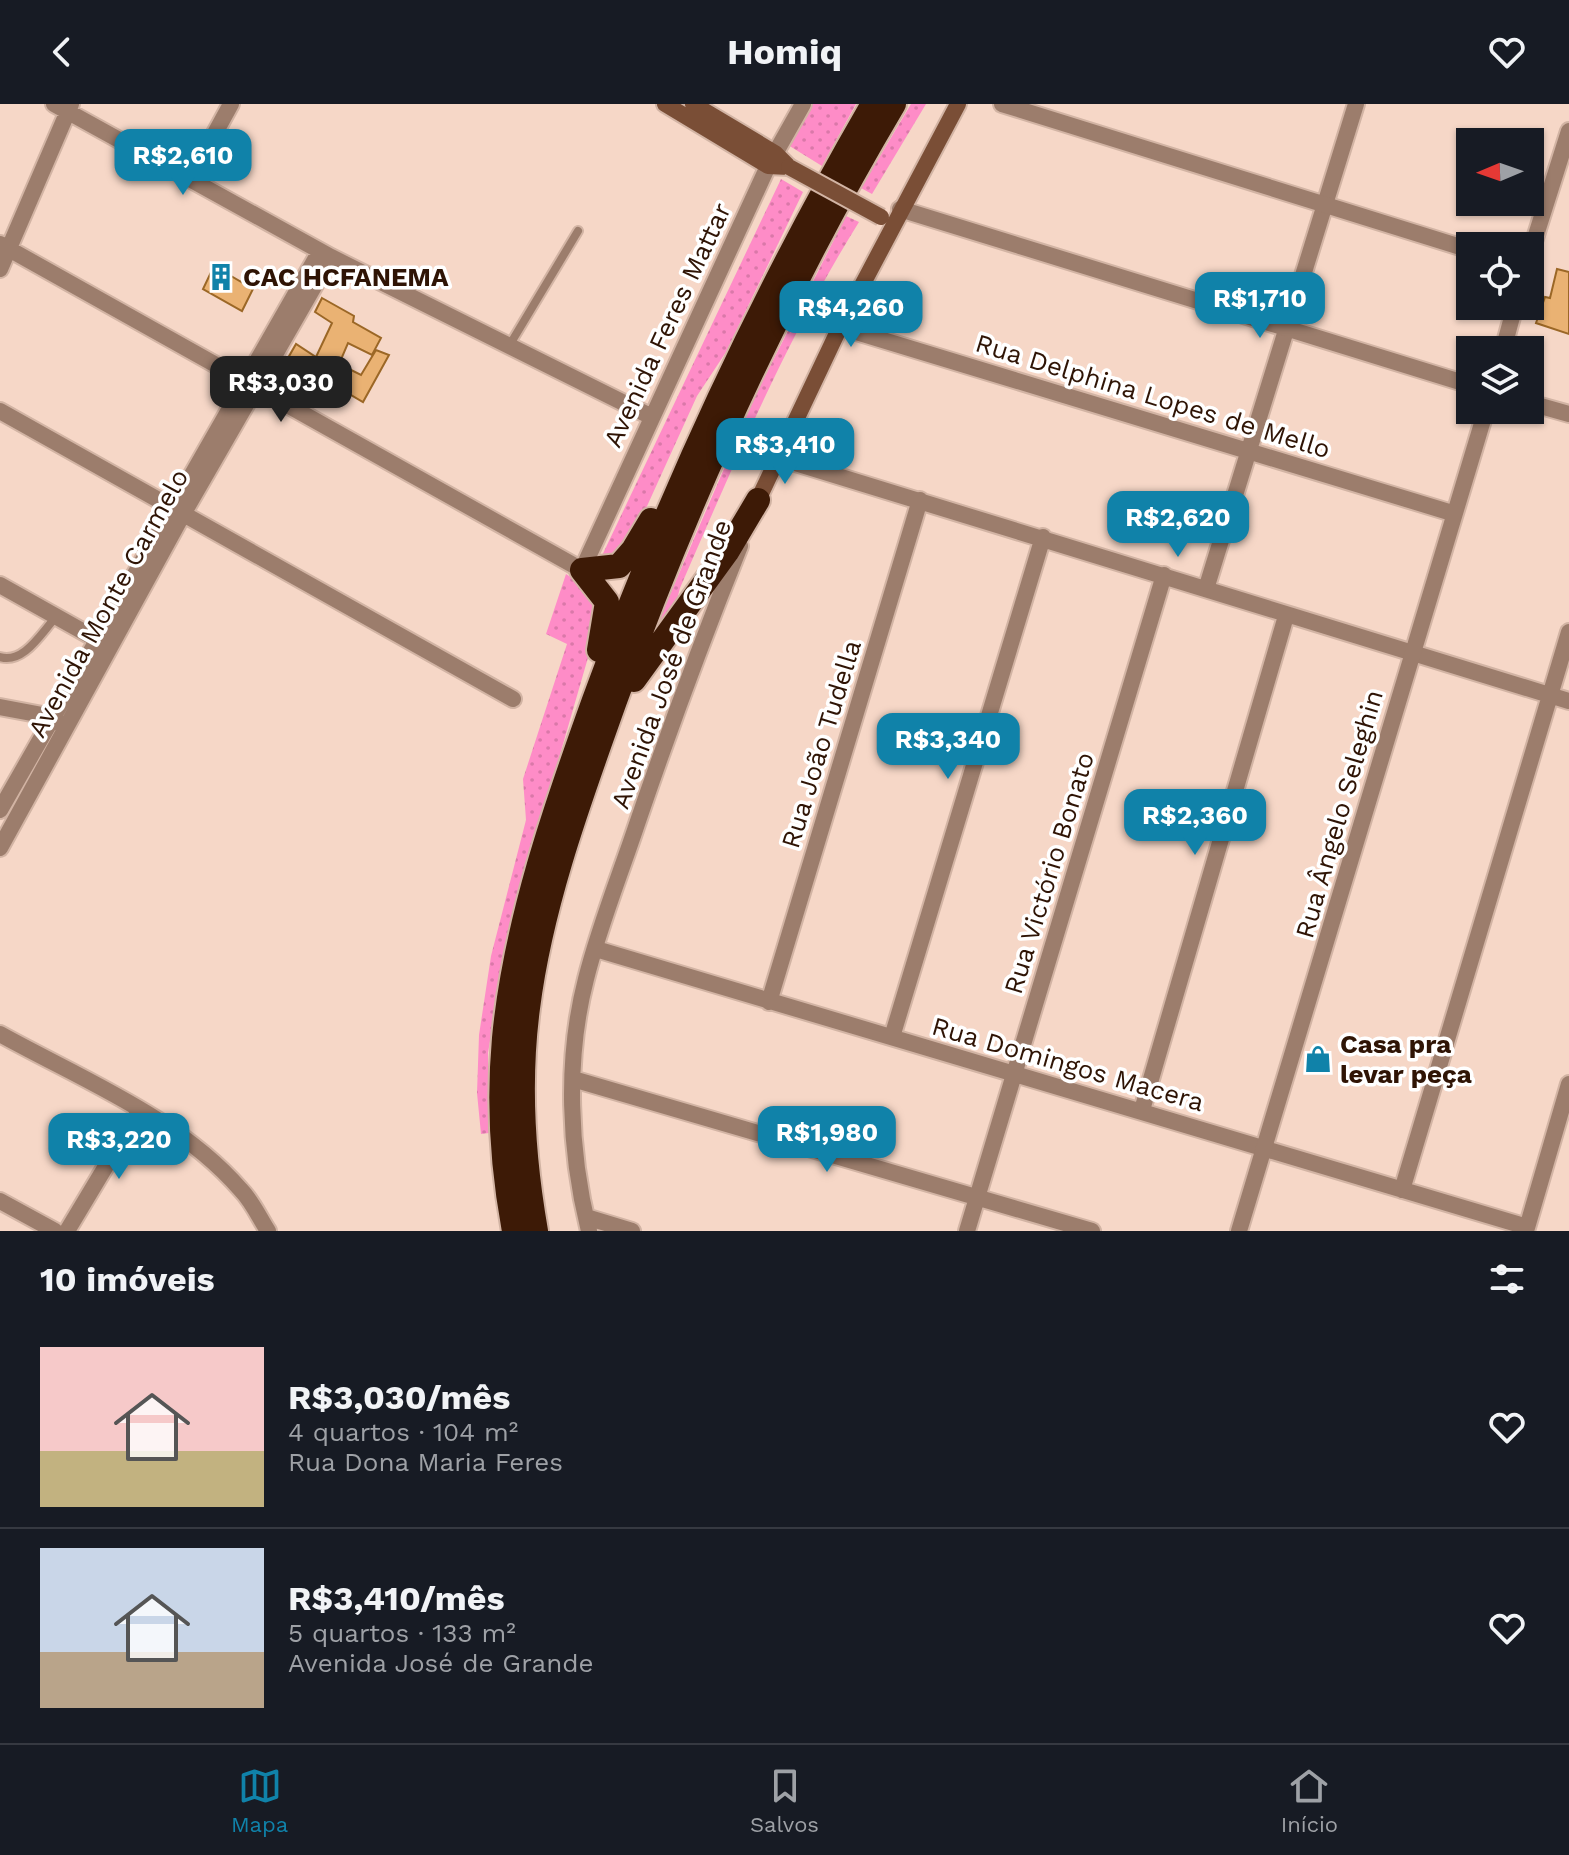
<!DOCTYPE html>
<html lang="pt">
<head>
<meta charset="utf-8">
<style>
	:root { --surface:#171b24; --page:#242831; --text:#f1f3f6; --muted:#9ea1a6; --line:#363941; --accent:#1082a9 }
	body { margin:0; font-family:"Work Sans",sans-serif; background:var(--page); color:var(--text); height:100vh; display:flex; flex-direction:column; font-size:30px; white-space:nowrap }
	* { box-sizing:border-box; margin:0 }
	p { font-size:26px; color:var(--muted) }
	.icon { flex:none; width:44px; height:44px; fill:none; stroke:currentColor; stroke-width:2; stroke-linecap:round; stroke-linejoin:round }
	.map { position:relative; height:1127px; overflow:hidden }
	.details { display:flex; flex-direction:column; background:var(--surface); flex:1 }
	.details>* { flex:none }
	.needle { width:52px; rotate:268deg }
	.controls { position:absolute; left:1456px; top:24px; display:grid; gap:16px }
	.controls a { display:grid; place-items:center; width:88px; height:88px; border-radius:0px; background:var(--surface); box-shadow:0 2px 6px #0004; font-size:40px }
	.price { position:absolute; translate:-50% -68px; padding:0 18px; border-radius:16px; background:var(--accent); color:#fff; font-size:26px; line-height:52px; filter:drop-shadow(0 2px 4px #0008) }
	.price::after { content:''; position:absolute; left:50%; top:48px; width:24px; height:18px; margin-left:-12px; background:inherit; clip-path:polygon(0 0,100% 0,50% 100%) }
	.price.current { background:#222; color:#fff }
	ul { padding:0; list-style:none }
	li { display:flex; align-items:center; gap:24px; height:200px; padding:0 40px }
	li+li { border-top:2px solid var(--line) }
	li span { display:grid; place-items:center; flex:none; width:224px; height:160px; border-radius:0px; color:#555 }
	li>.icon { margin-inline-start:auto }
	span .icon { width:96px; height:96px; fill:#fffc; stroke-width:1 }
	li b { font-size:34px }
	h2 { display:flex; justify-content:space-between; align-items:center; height:96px; padding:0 40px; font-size:34px }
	header { display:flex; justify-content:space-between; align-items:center; height:104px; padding:0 40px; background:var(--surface); font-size:36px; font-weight:700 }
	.tabs { display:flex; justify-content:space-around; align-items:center; height:112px; border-top:2px solid var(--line); background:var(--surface); font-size:22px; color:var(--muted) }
	.tabs a { display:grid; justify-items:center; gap:4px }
	.tabs .current { color:var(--accent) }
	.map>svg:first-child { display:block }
</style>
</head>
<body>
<header><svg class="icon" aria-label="back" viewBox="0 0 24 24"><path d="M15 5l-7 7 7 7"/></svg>Homiq<svg class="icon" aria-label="heart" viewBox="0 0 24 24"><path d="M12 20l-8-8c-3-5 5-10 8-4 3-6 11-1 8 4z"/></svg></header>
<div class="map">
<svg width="1569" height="1127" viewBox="0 0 1569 1127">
	<defs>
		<pattern id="grass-dots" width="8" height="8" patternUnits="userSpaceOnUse" patternTransform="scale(2)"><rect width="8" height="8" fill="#fe8cc7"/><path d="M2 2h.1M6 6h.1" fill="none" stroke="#da78a9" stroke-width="1.8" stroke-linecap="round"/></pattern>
	</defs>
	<rect width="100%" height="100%" fill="#f6d7c7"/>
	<!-- grass -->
	<path fill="url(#grass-dots)" d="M808 0H856L822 62 788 41Z
		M911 0H926L872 90 861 84Z
		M781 75 803 88 726 248 697 292 628 444 598 460Z
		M846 112 859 118C787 233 734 360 680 484L674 506 651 535 756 290Z
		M566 470 592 487 598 519 507 834 488 949 489 1029 481 1030 477 989 479 931 491 852 526 716 523 675 567 540 546 530Z"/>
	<!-- building -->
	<path fill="#eab273" stroke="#9b6726" stroke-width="2" d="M214 162 253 185 242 207 203 185Z
		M1557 165 1569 168V230L1536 219 1545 193 1550 194Z
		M322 194 354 212 353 218 381 234 372 251 348 239 339 260 361 271 376 246 389 251 363 298 288 254 296 240 316 253 332 219 315 208Z"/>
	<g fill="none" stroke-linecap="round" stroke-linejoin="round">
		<!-- service casing -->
		<g stroke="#d2b4a4" stroke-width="12">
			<path id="service" d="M509 242 578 127
				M0 553C24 560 41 529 56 513"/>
		</g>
		<!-- minor casing -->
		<g stroke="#d2b4a4" stroke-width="20">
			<path id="minor" d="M54 0 331 153 650 312
				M190 75 231 0
				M0 140 582 466 768 62 803 0
				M0 165 71 0
				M840 223 1452 409
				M1530 299 1569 310
				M0 307 513 595
				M776 353 1569 597
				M0 481 107 541
				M1206 485 1356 0
				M0 603 53 613 59 619
				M0 706 320 147
				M0 744 182 412 331 153
				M596 845 1527 1123
				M769 898 920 396
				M0 930C81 975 179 1014 241 1086 252 1097 259 1113 268 1127
				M892 933 1043 433
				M573 975 1092 1127
				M1142 1006 1286 512
				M1402 1086 1569 528
				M0 1097 55 1127
				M586 1113 632 1127
				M67 1127 139 1007
				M589 1127C569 1047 565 956 586 875 599 823 620 771 637 720 669 626 703 534 740 442
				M967 1127 1164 471
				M1526 1127 1569 980"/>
		</g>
		<!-- tertiary casing -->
		<g stroke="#d2b4a4" stroke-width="20">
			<path id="tertiary" d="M1002 0 1470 146
				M900 105 1470 281
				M1530 150 1569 27
				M1503 246 1515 202
				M1239 1127 1486 306"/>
		</g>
		<!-- secondary casing -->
		<g stroke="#d2b4a4" stroke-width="20">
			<path id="secondary" d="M665 0 768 62 789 63
				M693 0 775 49 789 63
				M758 396 840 223 958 0"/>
		</g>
		<!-- motorway casing -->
		<g stroke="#d2b4a4" stroke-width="28">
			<path id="motorway" d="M582 466 619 462 633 446 651 416
				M582 466 607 498 599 546
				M634 576 727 448 758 396
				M514 1127C502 1063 498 1000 504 934 515 819 555 704 594 596 670 388 762 191 873 0
				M536 1127C523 1053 518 980 528 904 541 800 580 695 615 597 690 390 782 189 894 0"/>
		</g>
		<!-- service -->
		<use href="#service" stroke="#9c7d6c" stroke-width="8"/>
		<!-- minor -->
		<use href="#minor" stroke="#9c7d6c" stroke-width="16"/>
		<!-- tertiary -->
		<use href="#tertiary" stroke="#9c7d6c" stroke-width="16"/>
		<!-- secondary -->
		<use href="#secondary" stroke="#7a4e36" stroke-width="16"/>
		<!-- motorway -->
		<use href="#motorway" stroke="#3d1a06" stroke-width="24"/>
		<!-- secondary-bridge casing -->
		<g stroke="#d2b4a4" stroke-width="20" stroke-linecap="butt">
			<path id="secondary-bridge" d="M789 63 881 113"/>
		</g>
		<!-- secondary-bridge -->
		<use href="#secondary-bridge" stroke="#7a4e36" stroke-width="16"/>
	</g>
	<!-- icons -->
	<defs>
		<g id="building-bare" transform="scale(2.16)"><path d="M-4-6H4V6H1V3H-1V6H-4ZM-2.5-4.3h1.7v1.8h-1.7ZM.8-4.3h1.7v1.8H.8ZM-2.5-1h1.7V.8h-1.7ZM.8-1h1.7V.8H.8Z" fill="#1082a9" stroke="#fff" stroke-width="2.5" paint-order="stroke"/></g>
		<g id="shop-bare" transform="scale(2.16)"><path d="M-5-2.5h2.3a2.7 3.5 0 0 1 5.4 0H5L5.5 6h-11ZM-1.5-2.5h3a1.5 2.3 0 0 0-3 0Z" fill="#1082a9" stroke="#fff" stroke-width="2.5" paint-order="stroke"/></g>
	</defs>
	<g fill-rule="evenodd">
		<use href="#building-bare" x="221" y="173"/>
		<use href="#shop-bare" x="1318" y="955"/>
	</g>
	<g text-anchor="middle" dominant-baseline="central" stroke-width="7" stroke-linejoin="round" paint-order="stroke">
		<!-- poi labels -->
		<g font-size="26" font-weight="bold" fill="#2f1405" stroke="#fff" text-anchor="start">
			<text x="243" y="173">CAC HCFANEMA</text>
			<text x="1340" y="940">Casa pra<tspan x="1340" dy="30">levar peça</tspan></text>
		</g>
		<!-- street labels -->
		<g font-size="26" fill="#2f1405" stroke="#fff">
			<text transform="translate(667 221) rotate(-65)">Avenida Feres Mattar</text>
			<text transform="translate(1153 292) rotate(17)">Rua Delphina Lopes de Mello</text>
			<text transform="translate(108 499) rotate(-61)">Avenida Monte Carmelo</text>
			<text transform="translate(671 560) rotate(-70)">Avenida José de Grande</text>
			<text transform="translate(821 640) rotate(-73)">Rua João Tudella</text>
			<text transform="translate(1339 710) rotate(-74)">Rua Ângelo Seleghin</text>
			<text transform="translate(1049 769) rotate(-73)">Rua Victório Bonato</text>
			<text transform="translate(1068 960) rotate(16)">Rua Domingos Macera</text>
		</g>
	</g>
</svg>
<div class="controls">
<a><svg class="needle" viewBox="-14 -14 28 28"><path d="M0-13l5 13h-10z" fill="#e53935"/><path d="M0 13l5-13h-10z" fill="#9ea1a6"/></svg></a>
<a><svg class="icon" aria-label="locate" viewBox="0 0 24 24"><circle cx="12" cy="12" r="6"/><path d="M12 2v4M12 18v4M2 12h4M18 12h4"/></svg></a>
<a><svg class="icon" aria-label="layers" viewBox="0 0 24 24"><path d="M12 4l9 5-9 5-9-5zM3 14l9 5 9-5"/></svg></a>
</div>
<b class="price" style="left:183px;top:93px">R$2,610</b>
<b class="price" style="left:1260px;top:236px">R$1,710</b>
<b class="price" style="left:851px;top:245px">R$4,260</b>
<b class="price current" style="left:281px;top:320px">R$3,030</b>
<b class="price" style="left:785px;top:382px">R$3,410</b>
<b class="price" style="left:1178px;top:455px">R$2,620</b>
<b class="price" style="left:948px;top:677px">R$3,340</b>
<b class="price" style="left:1195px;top:753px">R$2,360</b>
<b class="price" style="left:827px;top:1070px">R$1,980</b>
<b class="price" style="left:119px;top:1077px">R$3,220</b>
</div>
<section class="details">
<h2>10 imóveis<svg class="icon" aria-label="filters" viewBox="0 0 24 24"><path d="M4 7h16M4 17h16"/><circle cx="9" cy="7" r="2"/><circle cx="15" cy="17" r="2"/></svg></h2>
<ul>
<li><span style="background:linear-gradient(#f6c9c9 65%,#c2b280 0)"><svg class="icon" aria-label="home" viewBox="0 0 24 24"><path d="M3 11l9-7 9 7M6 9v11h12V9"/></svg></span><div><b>R$3,030/mês</b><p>4 quartos · 104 m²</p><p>Rua Dona Maria Feres</p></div><svg class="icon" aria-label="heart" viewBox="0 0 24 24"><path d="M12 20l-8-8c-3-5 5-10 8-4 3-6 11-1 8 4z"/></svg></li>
<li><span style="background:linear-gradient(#c9d6e8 65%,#b9a48a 0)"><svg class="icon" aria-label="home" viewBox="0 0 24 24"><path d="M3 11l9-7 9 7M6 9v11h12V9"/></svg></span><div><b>R$3,410/mês</b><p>5 quartos · 133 m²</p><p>Avenida José de Grande</p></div><svg class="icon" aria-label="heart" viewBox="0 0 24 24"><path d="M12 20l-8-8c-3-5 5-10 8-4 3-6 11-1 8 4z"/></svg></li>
</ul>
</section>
<nav class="tabs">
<a class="current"><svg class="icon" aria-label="map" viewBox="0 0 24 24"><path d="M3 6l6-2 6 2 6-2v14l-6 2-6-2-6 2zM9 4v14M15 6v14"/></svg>Mapa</a>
<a><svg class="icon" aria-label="saved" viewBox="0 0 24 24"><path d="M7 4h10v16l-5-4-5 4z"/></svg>Salvos</a>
<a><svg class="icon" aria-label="home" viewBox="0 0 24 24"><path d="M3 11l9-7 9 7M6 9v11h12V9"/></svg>Início</a>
</nav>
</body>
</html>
